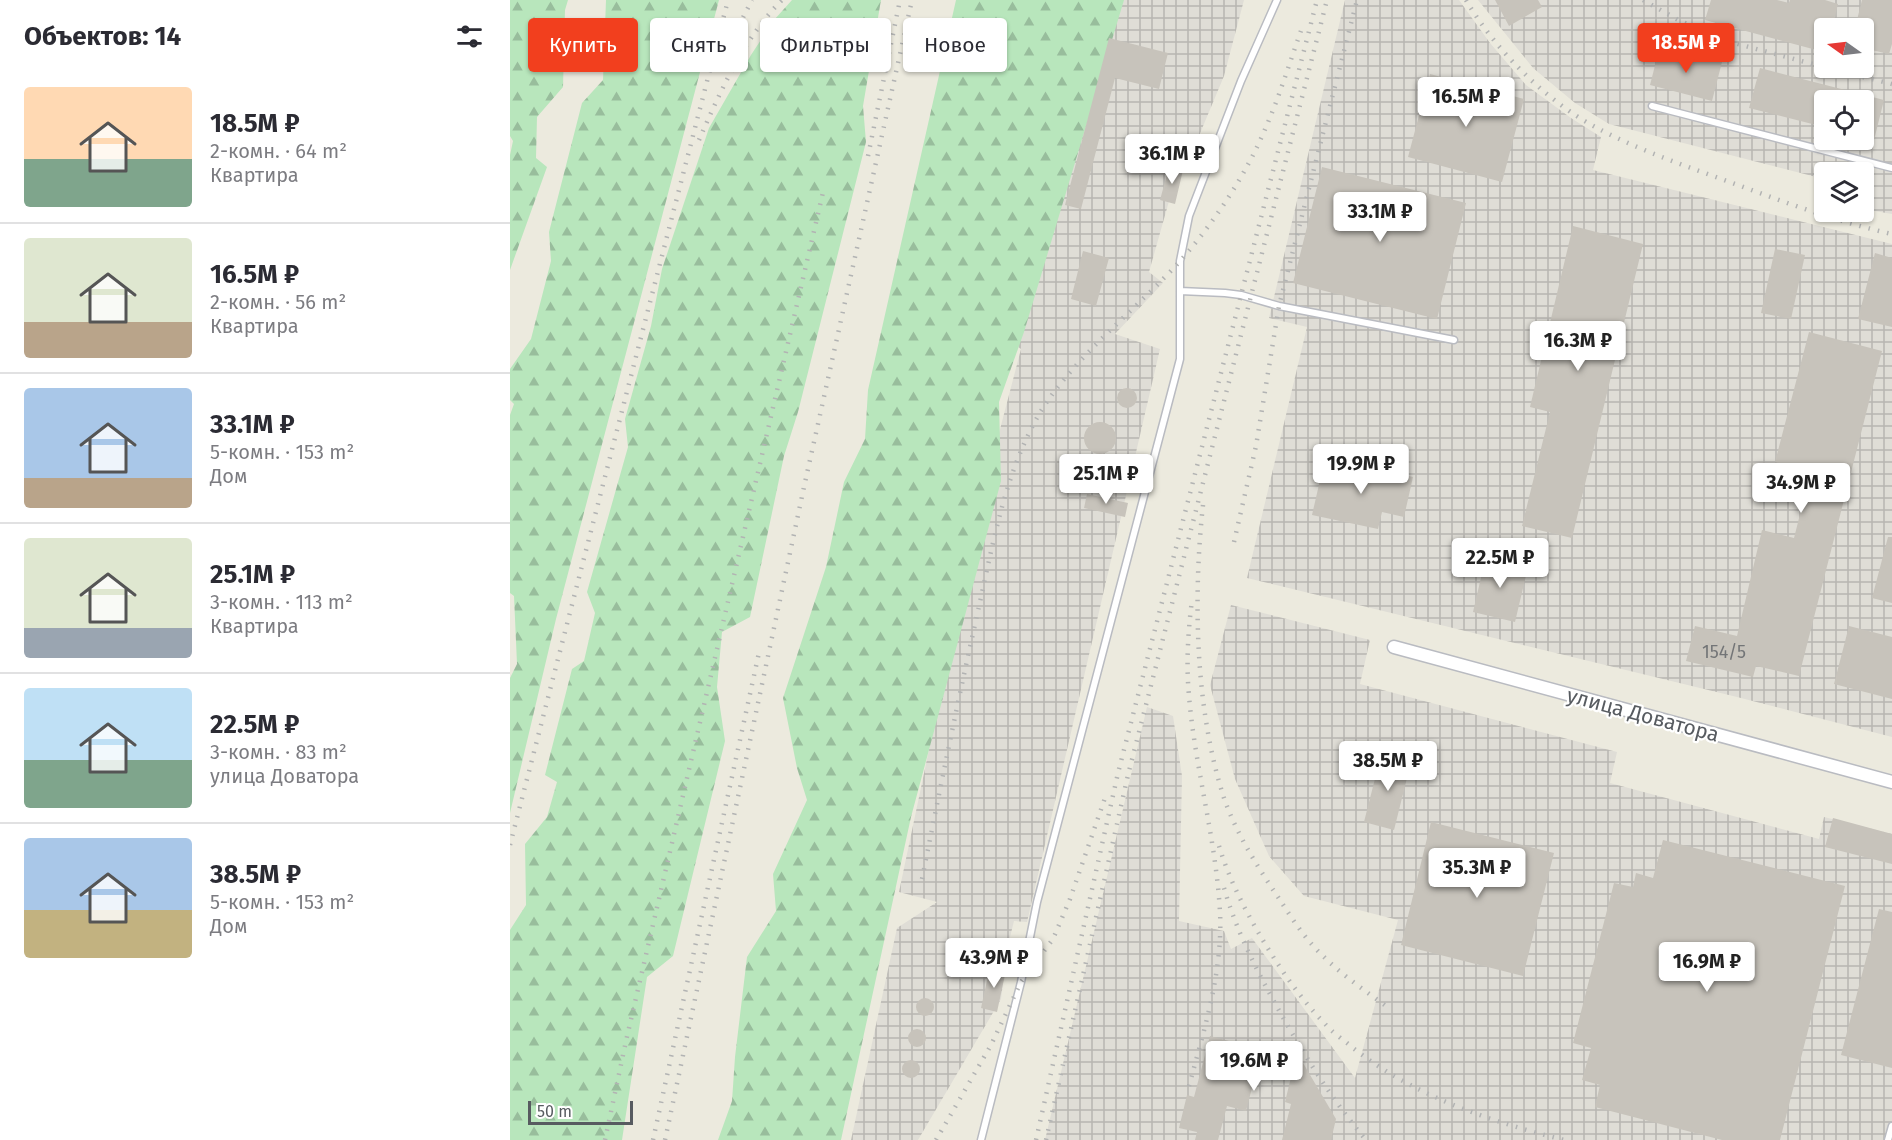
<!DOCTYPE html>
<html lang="ru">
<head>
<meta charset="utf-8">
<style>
	:root { --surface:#fff; --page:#f7f7f7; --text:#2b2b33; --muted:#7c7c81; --line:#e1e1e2; --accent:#f23f1e }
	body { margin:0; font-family:"Fira Sans",sans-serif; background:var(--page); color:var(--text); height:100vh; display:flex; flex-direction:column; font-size:22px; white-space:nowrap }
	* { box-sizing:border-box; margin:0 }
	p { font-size:20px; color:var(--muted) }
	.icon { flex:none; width:33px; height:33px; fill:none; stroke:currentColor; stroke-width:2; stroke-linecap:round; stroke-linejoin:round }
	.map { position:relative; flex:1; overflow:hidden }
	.panel { display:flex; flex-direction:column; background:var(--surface); width:510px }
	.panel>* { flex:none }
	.guide { position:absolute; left:18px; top:18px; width:570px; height:54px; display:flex; gap:12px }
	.needle { width:39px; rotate:284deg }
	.controls { position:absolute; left:1304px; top:18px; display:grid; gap:12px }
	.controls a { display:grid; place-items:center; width:60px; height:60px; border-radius:6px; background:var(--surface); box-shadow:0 2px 4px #0004; font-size:30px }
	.scale { position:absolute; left:18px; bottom:15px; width:105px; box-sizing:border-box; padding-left:6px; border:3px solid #575b60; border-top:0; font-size:16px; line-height:21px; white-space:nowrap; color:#575b60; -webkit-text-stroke:4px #fff; paint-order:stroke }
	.price { position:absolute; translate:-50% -51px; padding:0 14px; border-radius:6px; background:#fff; color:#222; font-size:20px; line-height:39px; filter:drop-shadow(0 2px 3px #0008) }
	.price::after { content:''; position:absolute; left:50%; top:36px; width:18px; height:14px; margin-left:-9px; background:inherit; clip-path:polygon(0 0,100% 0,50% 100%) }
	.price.on { background:var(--accent); color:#fff }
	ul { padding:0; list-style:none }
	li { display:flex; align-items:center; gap:18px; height:150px; padding:0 24px }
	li+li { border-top:2px solid var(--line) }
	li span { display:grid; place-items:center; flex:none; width:168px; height:120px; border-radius:6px; color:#555 }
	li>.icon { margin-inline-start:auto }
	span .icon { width:72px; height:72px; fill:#fffc; stroke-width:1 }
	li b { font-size:26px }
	h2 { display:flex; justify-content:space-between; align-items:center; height:72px; padding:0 24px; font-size:26px }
	.chip { padding:0 21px; border-radius:6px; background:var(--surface); box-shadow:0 2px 4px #0004; font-size:21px; line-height:54px }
	.chip.on { background:var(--accent); color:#fff }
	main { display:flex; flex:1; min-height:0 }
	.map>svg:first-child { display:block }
</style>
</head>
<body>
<main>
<section class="panel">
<h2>Объектов: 14<svg class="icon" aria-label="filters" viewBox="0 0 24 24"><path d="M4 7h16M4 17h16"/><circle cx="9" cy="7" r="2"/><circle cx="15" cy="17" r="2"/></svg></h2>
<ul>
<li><span style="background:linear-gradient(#ffd9b3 60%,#7fa58c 0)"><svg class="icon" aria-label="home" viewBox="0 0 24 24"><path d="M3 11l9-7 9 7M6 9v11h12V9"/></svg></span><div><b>18.5M ₽</b><p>2-комн. · 64 m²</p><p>Квартира</p></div></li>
<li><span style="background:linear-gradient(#dfe7d0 70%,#b9a48a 0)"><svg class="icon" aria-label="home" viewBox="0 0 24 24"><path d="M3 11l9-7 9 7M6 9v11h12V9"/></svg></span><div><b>16.5M ₽</b><p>2-комн. · 56 m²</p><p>Квартира</p></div></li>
<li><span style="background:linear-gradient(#a9c7e8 75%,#b9a48a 0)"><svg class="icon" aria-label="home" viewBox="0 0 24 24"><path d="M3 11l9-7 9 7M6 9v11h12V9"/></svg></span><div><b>33.1M ₽</b><p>5-комн. · 153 m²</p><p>Дом</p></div></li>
<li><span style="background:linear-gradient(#dfe7d0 75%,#9aa5b1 0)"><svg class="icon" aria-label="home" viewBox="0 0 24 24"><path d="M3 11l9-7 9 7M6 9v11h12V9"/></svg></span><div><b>25.1M ₽</b><p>3-комн. · 113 m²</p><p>Квартира</p></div></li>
<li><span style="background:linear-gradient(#bfe0f5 60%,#7fa58c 0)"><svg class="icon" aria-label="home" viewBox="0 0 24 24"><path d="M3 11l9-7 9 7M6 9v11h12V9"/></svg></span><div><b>22.5M ₽</b><p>3-комн. · 83 m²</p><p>улица Доватора</p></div></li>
<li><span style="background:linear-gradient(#a9c7e8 60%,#c2b280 0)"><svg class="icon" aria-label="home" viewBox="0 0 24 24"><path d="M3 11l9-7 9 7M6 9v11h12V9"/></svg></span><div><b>38.5M ₽</b><p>5-комн. · 153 m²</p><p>Дом</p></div></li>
</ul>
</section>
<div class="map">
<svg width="1382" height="1140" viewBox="0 0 1382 1140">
	<defs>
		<pattern id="industrial-grid" width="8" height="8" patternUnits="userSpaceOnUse" patternTransform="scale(1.5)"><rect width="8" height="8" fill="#dfddd6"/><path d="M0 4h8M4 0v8" fill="none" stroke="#b8b6b1"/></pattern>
		<pattern id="forest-firs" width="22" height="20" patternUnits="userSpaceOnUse" patternTransform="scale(1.5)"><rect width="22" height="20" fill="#b8e6bc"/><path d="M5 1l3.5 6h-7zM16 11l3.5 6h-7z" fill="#98bd9c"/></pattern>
	</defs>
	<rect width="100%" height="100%" fill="#eceade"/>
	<!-- industrial -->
	<path fill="url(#industrial-grid)" fill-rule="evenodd" d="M610 0H734L714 76 686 143 676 141 639 272 653 283 605 334 650 349 517 922 504 921 497 949 491 999 408 1140H341L387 928 427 902 389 892 472 498 511 349 508 347Z
		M835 0H949L980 43 1016 85 1061 118 1091 137 1083 170 1382 244V737L1227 697 737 578 797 327 759 318Z
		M968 0H1382V214L1353 209 1358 191 1353 190V172H1314V179L1099 124 1065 103 1023 68ZM1314 28H1353V68H1314ZM1314 100H1353V140H1314Z
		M721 605 860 640 850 684 1107 752 1100 783 1309 839 1314 817 1382 834V1140H535L637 707 663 716 672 776 669 921 714 931 721 949 742 938 845 1078 888 920 794 896 759 856 725 779 700 685Z"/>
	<!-- forest -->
	<path fill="url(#forest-firs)" d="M0 0H58L55 10 53 87 27 117 26 158 37 167 0 270V155L3 141 0 136Z
		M96 0H209L46 619 0 813V678L7 664 4 596 0 593V415L4 404 0 400V369L21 339 41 261 39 232 72 103 93 80Z
		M282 0H371L353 106 356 142 288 412 274 456 240 617 212 632 207 687 215 741 163 956 137 977 112 1140H0V930L16 905 15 844 37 817 47 782 35 775 62 669 74 661 85 613 77 592 118 447 115 419 141 326 152 269 199 128 241 55 264 20Z
		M446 0H614L514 332 489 402 491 481 401 817 331 1140H208L222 1101 225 1057 237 957 266 911 263 874 297 800 287 768 273 698 316 567 334 482 355 439 358 390Z"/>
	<!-- building -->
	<path fill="#c7c3bb" d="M985 0H1028L1032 7 999 26Z
		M1201 0H1267L1279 3 1280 0H1315L1328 4 1322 28H1314V52L1195 20Z
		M1352 0H1382V44L1379 54 1353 48V28H1345Z
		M599 38 658 53 649 89 605 78 571 209 555 205Z
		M1150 46 1212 62 1202 101 1140 85Z
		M1250 68 1374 100 1364 140 1353 137V100H1314V127L1239 108Z
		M920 74 1014 99 992 182 898 157Z
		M659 167 673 170 665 204 650 200Z
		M812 167 956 203 927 319 783 283Z
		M1063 226 1133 244 1062 538 1012 526 1040 412 1020 407Z
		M1265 249 1295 255 1281 319 1251 313Z
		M573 251 599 258 586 306 561 299Z
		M1365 253 1382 258V327L1348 319Z
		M1299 332 1372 351 1289 676 1246 666 1243 677 1176 661 1185 626 1227 636 1252 530 1284 538 1301 471 1265 462Z
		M607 398a10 10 0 1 1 20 0a10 10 0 1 1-20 0Z
		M574 438a16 16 0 1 1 32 0a16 16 0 1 1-32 0Z
		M814 463 853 471 854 466 903 477 894 517 872 512 868 529 802 515Z
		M577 494 618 503 615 517 574 508Z
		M1378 537H1382V603L1362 598Z
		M976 556 1018 567 1005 622 963 612Z
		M1339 626 1382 637V699L1324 684Z
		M871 755 901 762 884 830 854 822Z
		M1323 818 1382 834V864L1315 847Z
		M921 822 1044 853 1013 976 891 945Z
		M1153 840 1335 886 1270 1140H1212L1085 1107 1090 1085 1072 1080 1081 1048 1063 1043 1104 883 1123 887 1126 873 1143 878Z
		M1369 909 1382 912V1068L1331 1055Z
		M480 967 496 970 487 1012 471 1008Z
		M406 1007a9 9 0 1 1 18 0a9 9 0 1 1-18 0Z
		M398 1038a9 9 0 1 1 18 0a9 9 0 1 1-18 0Z
		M700 1036 757 1051 759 1044 786 1051 826 1119 821 1140H772L781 1104 775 1102 783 1069 749 1061 736 1111 717 1106 708 1140H685L687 1132 669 1128 677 1095 684 1097Z
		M392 1069a9 9 0 1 1 18 0a9 9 0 1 1-18 0Z"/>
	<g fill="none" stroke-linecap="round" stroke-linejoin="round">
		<!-- lane casing -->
		<g stroke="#b9bbc1" stroke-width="9">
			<path id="lane" d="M1142 106 1382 168
				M670 291 715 293 731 295 769 306 944 340
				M471 1140 511 982 527 902 670 359V261L679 216 731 81 767 0
				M1378 1140 1382 1126"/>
		</g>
		<!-- street casing -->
		<g stroke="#b9bbc1" stroke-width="15">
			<path id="street" d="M884 647 1382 782"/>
		</g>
		<!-- lane -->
		<use href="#lane" stroke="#fff" stroke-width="6"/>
		<!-- street -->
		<use href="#street" stroke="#fff" stroke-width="12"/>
		<!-- rail -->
		<path stroke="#b2b3b3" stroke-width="4.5" stroke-dasharray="1.5 8" stroke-linecap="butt" d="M956 0C985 50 1038 103 1089 129 1133 152 1179 167 1225 184 1277 203 1328 222 1382 234
			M1133 0 1170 21 1224 43 1314 67
			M207 68 242 0
			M1316 68 1382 84
			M189 140C210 92 234 38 272 0
			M358 156 390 0
			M693 505C683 597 685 709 714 798 726 833 747 866 768 897 781 917 795 939 812 955 832 975 854 990 876 1006
			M724 542 746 446 769 306 847 0
			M0 845 218 0
			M709 846C719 879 734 908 751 937 770 969 792 1001 819 1028 826 1035 835 1041 843 1048 904 1096 979 1121 1054 1140
			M412 879C430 789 448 700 468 611 483 544 495 471 531 411 565 356 628 308 671 260 705 221 736 175 756 127 770 95 780 61 792 28
			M714 888C727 933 748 973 771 1014 796 1058 823 1101 856 1140
			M679 1086C694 1030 713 971 710 912 706 839 685 768 679 696 676 663 678 632 682 600
			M95 1140 116 1041 314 188
			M143 1140 250 648
			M155 1140 294 487 402 0
			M426 1140 481 1045 511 982 543 939 560 899 596 795
			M526 1140 608 773 807 0
			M536 1140 618 775 817 0"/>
	</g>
	<g text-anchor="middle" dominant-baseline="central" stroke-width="4.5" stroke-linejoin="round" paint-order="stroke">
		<!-- number labels -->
		<g font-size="18" fill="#737577">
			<text x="1214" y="652">154/5</text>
		</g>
		<!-- street labels -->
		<g font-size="21" fill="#575b60" stroke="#fff">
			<text transform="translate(1133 715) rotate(15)">улица Доватора</text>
		</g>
	</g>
</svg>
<div class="controls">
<a><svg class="needle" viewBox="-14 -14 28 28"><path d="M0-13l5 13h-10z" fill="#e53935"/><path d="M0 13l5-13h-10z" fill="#7c7c81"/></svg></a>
<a><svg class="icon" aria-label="locate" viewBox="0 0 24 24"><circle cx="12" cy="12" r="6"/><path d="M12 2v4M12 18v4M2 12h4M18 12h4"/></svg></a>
<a><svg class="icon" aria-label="layers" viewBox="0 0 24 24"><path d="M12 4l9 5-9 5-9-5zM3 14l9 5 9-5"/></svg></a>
</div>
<div class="scale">50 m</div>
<b class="price on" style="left:1176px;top:74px">18.5M ₽</b>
<b class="price" style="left:956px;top:128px">16.5M ₽</b>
<b class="price" style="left:662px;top:185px">36.1M ₽</b>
<b class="price" style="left:870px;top:243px">33.1M ₽</b>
<b class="price" style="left:1068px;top:372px">16.3M ₽</b>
<b class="price" style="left:851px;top:495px">19.9M ₽</b>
<b class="price" style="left:596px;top:505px">25.1M ₽</b>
<b class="price" style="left:1291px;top:514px">34.9M ₽</b>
<b class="price" style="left:990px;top:589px">22.5M ₽</b>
<b class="price" style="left:878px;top:792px">38.5M ₽</b>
<b class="price" style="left:967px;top:899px">35.3M ₽</b>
<b class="price" style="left:484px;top:989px">43.9M ₽</b>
<b class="price" style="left:1197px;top:993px">16.9M ₽</b>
<b class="price" style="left:744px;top:1092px">19.6M ₽</b>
<div class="guide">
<a class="chip on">Купить</a>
<a class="chip">Снять</a>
<a class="chip">Фильтры</a>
<a class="chip">Новое</a>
</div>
</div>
</main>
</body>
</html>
